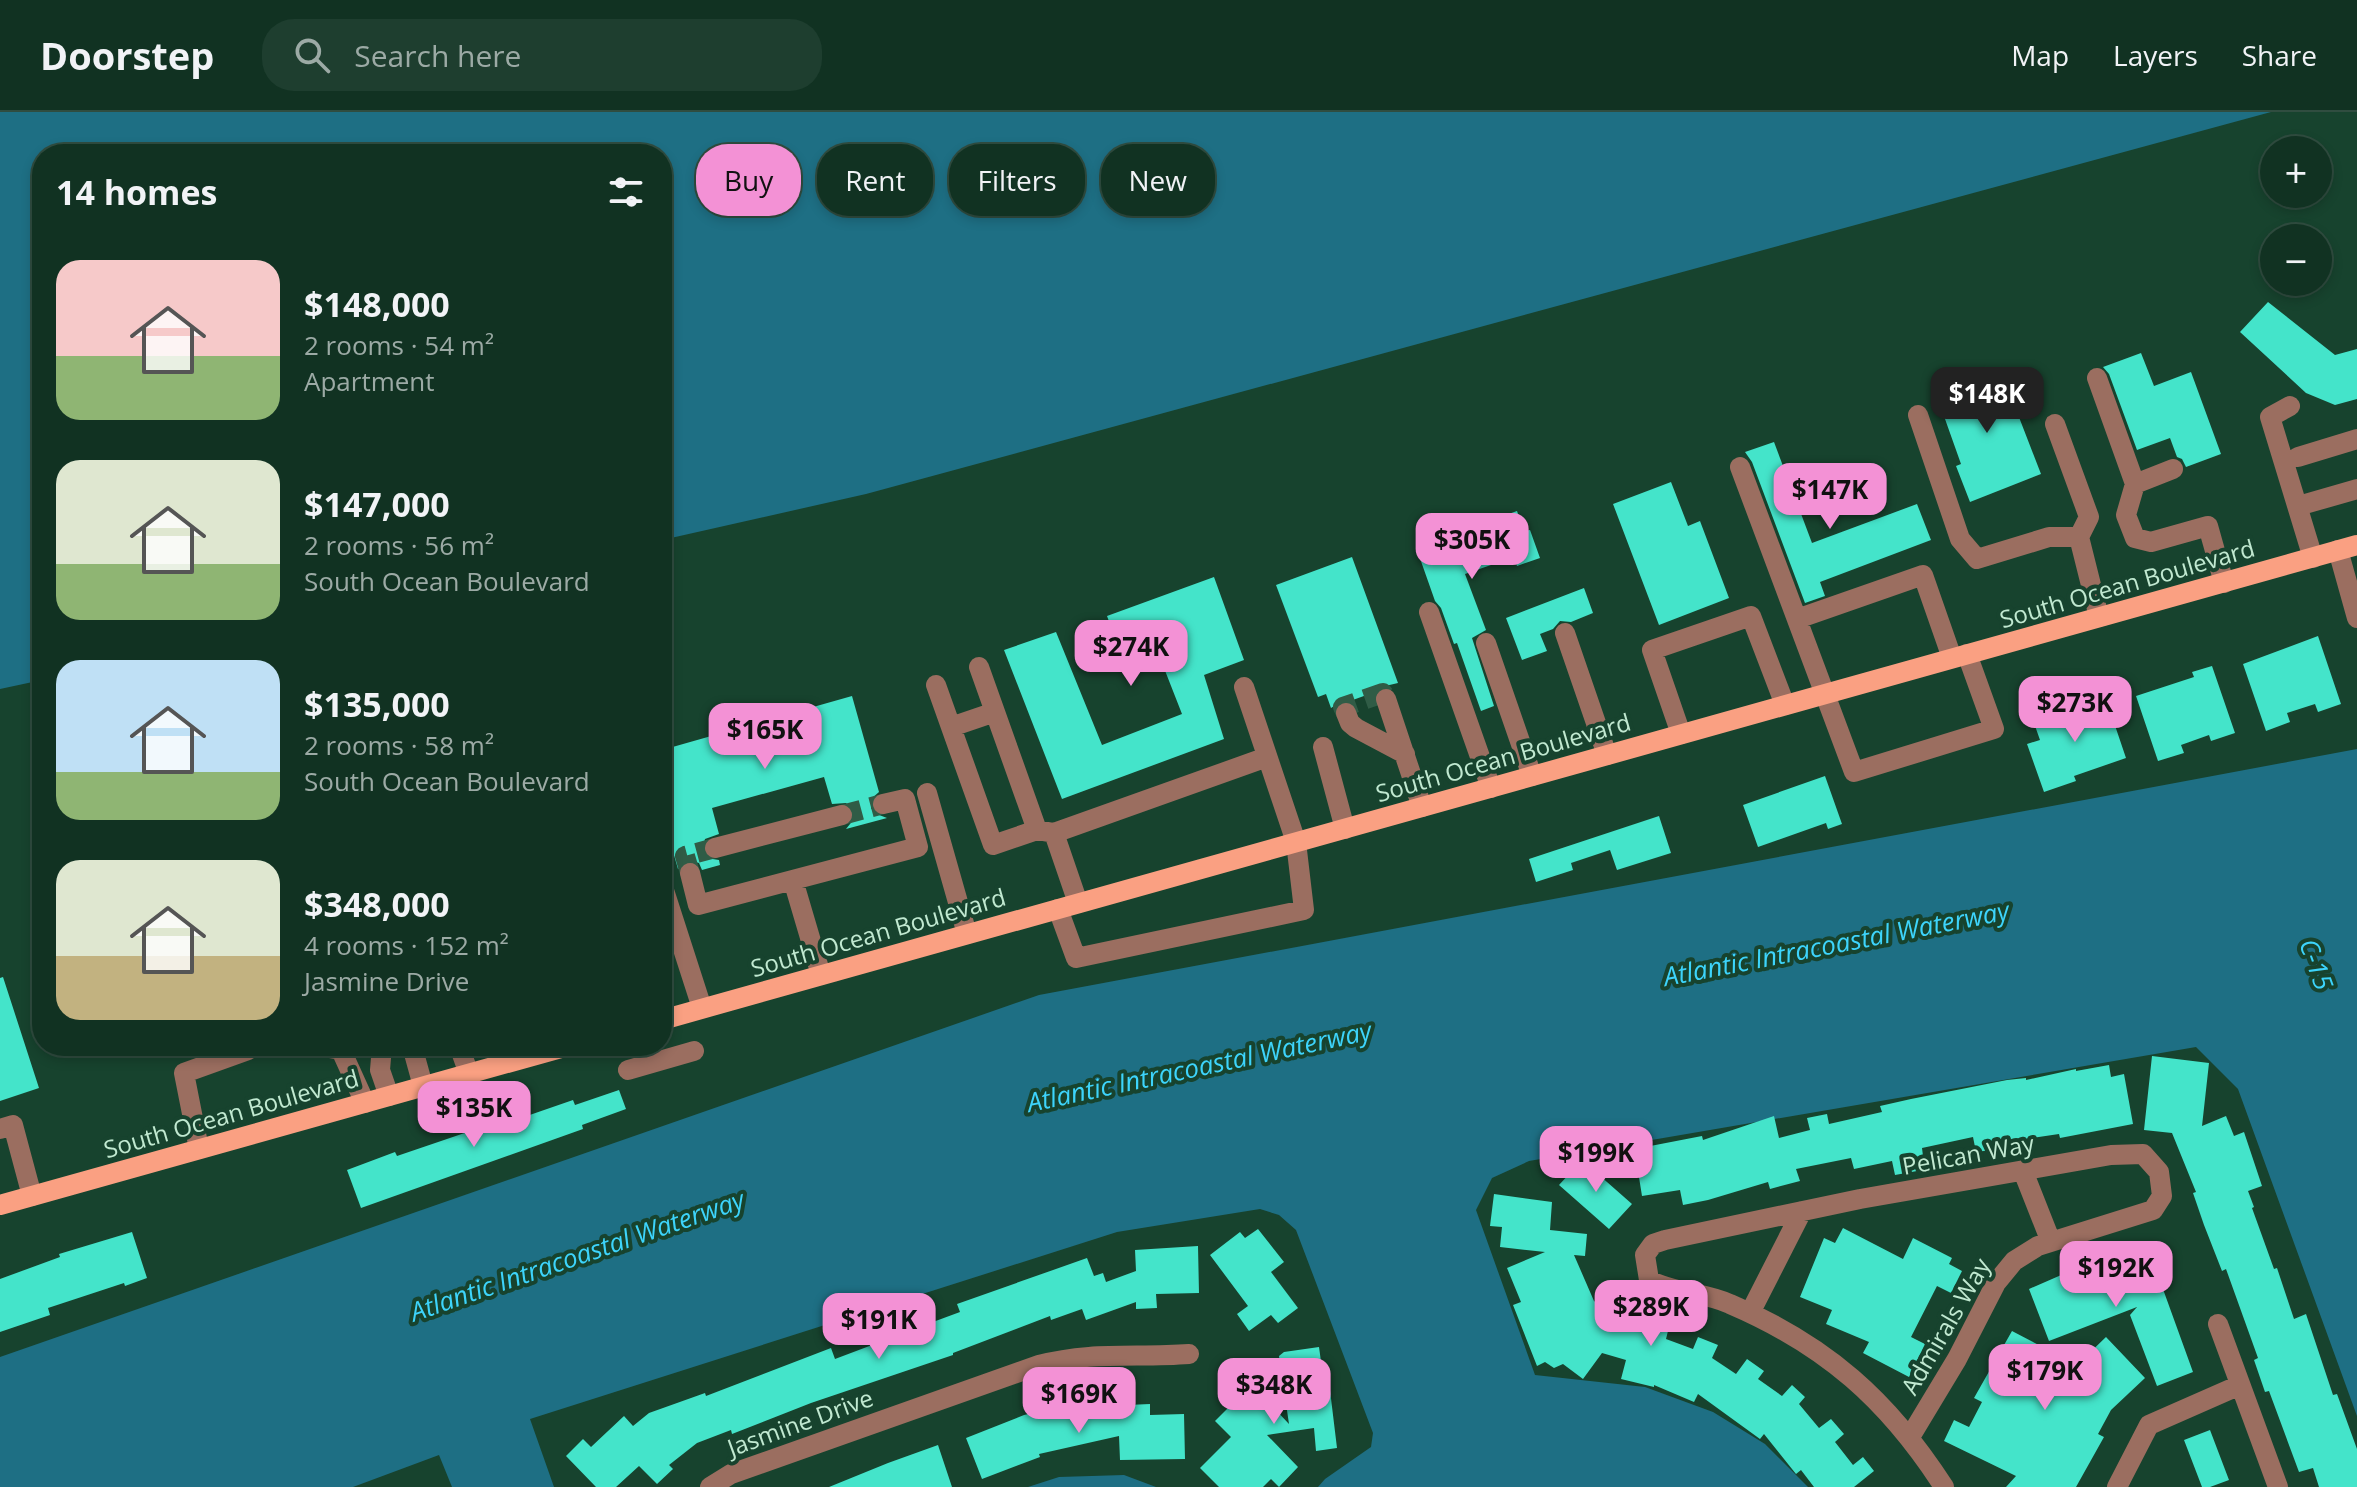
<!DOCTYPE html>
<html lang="en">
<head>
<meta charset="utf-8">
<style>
	:root { --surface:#113222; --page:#1e3e2f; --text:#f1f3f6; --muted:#9caaa5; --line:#304d40; --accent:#f391d5 }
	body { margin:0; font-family:"Open Sans",sans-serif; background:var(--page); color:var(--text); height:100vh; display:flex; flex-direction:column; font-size:30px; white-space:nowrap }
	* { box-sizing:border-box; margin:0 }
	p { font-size:26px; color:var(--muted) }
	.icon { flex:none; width:44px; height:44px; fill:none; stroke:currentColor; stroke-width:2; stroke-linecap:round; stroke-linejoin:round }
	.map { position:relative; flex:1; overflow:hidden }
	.drawer { position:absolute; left:32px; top:32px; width:640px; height:912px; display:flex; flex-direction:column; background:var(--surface); border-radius:32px; box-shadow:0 4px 12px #0003,0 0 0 2px var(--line) }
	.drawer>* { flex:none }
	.guide { position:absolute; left:696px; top:32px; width:760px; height:72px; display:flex; gap:16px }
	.buttons { position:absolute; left:2260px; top:24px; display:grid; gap:16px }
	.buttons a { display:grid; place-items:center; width:72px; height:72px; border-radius:50%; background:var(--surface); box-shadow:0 4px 12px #0003,0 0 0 2px var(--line); font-size:40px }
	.price { position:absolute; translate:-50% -68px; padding:0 18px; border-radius:16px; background:var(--accent); color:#111; font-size:26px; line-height:52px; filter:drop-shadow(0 2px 4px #0008) }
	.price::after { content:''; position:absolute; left:50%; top:48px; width:24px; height:18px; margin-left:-12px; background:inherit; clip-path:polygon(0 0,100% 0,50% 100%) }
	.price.current { background:#222; color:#fff }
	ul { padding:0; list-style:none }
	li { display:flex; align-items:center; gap:24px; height:200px; padding:0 24px }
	li span { display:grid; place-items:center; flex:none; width:224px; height:160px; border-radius:24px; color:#555 }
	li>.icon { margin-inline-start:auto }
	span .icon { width:96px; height:96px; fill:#fffc; stroke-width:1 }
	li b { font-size:34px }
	h2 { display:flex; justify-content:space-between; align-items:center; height:96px; padding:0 24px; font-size:34px }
	.chip { padding:0 28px; border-radius:32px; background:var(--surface); box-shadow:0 4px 12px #0003,0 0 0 2px var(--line); font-size:28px; line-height:72px }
	.chip.current { background:var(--accent); color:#111 }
	header { display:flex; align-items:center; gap:48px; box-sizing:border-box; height:112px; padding:0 40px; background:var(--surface); border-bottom:2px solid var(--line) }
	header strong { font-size:38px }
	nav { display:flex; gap:44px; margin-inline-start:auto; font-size:28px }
	.search { width:560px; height:72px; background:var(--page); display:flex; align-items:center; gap:20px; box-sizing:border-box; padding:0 28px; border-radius:32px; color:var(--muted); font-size:30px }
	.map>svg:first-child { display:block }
</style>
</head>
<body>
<header>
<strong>Doorstep</strong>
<div class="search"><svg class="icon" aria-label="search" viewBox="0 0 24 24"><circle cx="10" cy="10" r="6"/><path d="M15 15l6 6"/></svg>Search here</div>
<nav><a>Map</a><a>Layers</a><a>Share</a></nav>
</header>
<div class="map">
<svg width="2357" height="1375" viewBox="0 0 2357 1375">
	<rect width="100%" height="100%" fill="#17432e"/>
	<!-- water -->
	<path fill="#1e6f84" d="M0 0H2271L866 382 662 428V42H42V568L0 577Z
		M2357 637V1304L2238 977 2196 935 1529 1049 1492 1066 1476 1098 1535 1263 1645 1275 1713 1300 1765 1332 1808 1375H1318L1325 1367 1371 1335 1373 1321 1296 1118 1279 1103 1260 1097 1117 1120 530 1307 554 1375H452L439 1343 353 1375H0V1245L1039 883Z
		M1124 1363 1156 1375H1028L1059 1365Z"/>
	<!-- building -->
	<path fill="#44e4ca" d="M2268 190 2335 243 2357 237V287L2335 293 2306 281 2240 220Z
		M2141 241 2154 274 2191 260 2221 342 2186 355 2182 347 2177 345 2170 326 2137 338 2109 262 2103 255Z
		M2000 256 2041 362 1970 390 1956 354 1961 352 1934 276 1951 269 1953 274Z
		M1774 330 1812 431 1917 392 1931 428 1820 470 1825 484 1805 491 1752 350 1745 340Z
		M1671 370 1688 414 1700 409 1729 486 1659 513 1613 392Z
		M1517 399 1524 419 1530 418 1540 446 1517 454 1514 445 1465 462 1486 518 1472 526 1494 594 1481 599 1457 531 1454 532 1441 496 1435 489 1416 435Z
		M1352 445 1398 571 1381 575 1375 580 1350 589H1342L1331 596 1326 582 1318 585 1276 473Z
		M1214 465 1244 548 1204 563 1224 627 1062 687 1004 538 1056 520 1102 633 1182 602 1155 533 1122 545 1107 504Z
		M1584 476 1593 501 1571 510 1560 509 1553 517 1540 522 1547 539 1522 548 1506 506Z
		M2318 524 2341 592 2318 600 2315 592 2287 601 2290 610 2266 619 2243 552Z
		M2212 554 2235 621 2211 629 2209 623 2181 633 2184 641 2158 649 2136 584 2194 565 2192 560Z
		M852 584 879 680 871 687V696L874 701 887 706 846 717 854 707V699L846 691 832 692 824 665 712 696 719 722 705 727 702 738 706 746 719 748 720 753 702 758 699 751 688 748 678 757 662 702V638Z
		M2105 584 2126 646 2074 664 2076 669 2044 680 2027 632 2040 628 2034 611 2087 593V590Z
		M1825 664 1842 712 1828 717 1826 711 1758 735 1743 693Z
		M1659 704 1671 741 1617 758 1610 738 1571 751 1573 758 1536 770 1529 747Z
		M3 865 39 976 0 989V866Z
		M2152 944 2209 951 2202 1014 2226 1004 2234 1024 2244 1020 2262 1074 2248 1079 2254 1095 2252 1096 2274 1157 2277 1156 2294 1207 2306 1202 2333 1283 2337 1282 2357 1337V1375H2319L2313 1356 2299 1360 2269 1279 2265 1280 2254 1248 2258 1246 2226 1157 2222 1159 2204 1113 2193 1081 2196 1080 2172 1021 2144 1018Z
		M2109 953 2111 965 2124 962 2133 1012 2060 1026 2059 1022 2006 1030 2007 1036 1976 1040 1973 1025 1922 1036 1923 1044 1914 1046 1917 1059 1895 1063 1892 1049 1854 1057 1851 1046 1796 1057 1800 1069 1770 1077 1768 1070 1708 1088 1683 1093 1680 1078 1642 1084 1638 1059 1644 1058 1640 1036 1702 1024 1703 1028 1774 1004 1779 1026 1810 1018 1807 1006 1827 1002 1829 1012 1882 1000 1880 994 1911 987 2007 968 2026 966V968L2076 957V959Z
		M619 978 626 997 582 1013 583 1017 361 1096 347 1058 395 1040 397 1044 491 1012 492 1016 573 988 575 993Z
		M1582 1048 1632 1092 1609 1117 1559 1073Z
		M1494 1082 1552 1090 1550 1118 1587 1122 1585 1144 1574 1143 1594 1189 1635 1219 1638 1207 1669 1215 1666 1227 1693 1237 1698 1225 1718 1233 1712 1246 1736 1262 1747 1247 1764 1259 1758 1267 1782 1284 1792 1273 1805 1285 1799 1292 1819 1316 1831 1307 1844 1322 1835 1330 1853 1353 1863 1345 1874 1359 1854 1375H1814L1801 1358 1796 1362 1764 1322 1760 1327 1698 1282 1694 1290 1654 1273V1275L1621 1267 1626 1248 1602 1241 1583 1267 1563 1252 1554 1256 1545 1250 1537 1254 1513 1193 1521 1190 1507 1156 1545 1140 1500 1135 1502 1115 1490 1114Z
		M1843 1116 1903 1147 1913 1126 1952 1146 1949 1152 1962 1159 1951 1181 1937 1174 1911 1225 1925 1232 1909 1265 1863 1241 1869 1230 1826 1212 1832 1198 1800 1185 1824 1126 1835 1131Z
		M1258 1117 1284 1150 1271 1160 1298 1196 1278 1211 1271 1203 1249 1219 1237 1202 1248 1194 1210 1143 1240 1120 1245 1126Z
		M132 1120 147 1166 125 1174 124 1171 48 1196 50 1203 0 1220V1167L60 1145 59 1142Z
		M1198 1134 1199 1181 1156 1182 1157 1196 1136 1197V1190L1086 1208 1082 1197 1051 1208 1050 1204 953 1241V1243L811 1291 732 1322 731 1318 697 1331 669 1353 673 1357 657 1372 639 1354 616 1375H596L566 1344 583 1327 591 1335 624 1304 633 1314 649 1301 705 1281 706 1284 831 1236 835 1247 880 1230 876 1220 911 1208 914 1217 960 1200 957 1192 1087 1146 1094 1164 1103 1161 1106 1170 1136 1159 1135 1138Z
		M2142 1139 2147 1158 2155 1155 2193 1260 2157 1274 2130 1203 2137 1195 2049 1229 2029 1177 2098 1147 2100 1153Z
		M2012 1219 2077 1253 2106 1225 2145 1266 2111 1298 2098 1322 2104 1325 2076 1375H2006L2016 1364 1944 1329 1954 1308 1969 1315 1982 1290 1974 1286Z
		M1319 1235 1323 1264 1329 1270 1337 1336 1316 1339 1314 1316 1267 1323 1298 1355 1279 1375 1271 1367 1263 1375H1219L1200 1356 1231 1325 1215 1309 1234 1290 1241 1297 1259 1280 1289 1312 1279 1244 1284 1240Z
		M1102 1285 1104 1294 1150 1292V1303L1184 1302 1185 1347 1120 1348 1119 1324 1039 1342 1040 1345 982 1367 966 1326 1024 1303Z
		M2210 1318 2229 1368 2210 1375H2202L2184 1328Z
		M938 1333 952 1375H829L888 1351Z"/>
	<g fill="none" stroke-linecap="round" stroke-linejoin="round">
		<!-- minor-tunnel -->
		<path stroke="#305c46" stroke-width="20" stroke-dasharray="20 10" stroke-linecap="butt" d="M1346 601 1343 595 1383 581 1386 587
			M842 703 883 692
			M690 761 685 744 715 736"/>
		<!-- minor -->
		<path stroke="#9b6e60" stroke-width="20" d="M2097 266 2135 372 2126 403 2135 426 2151 430 2208 414 2224 471
			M2290 294 2270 305 2313 446
			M1918 303 1960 427 1977 447 2049 425H2079
			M2055 312 2089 405 2079 425 2099 505
			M2298 345 2357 327
			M1740 355 1854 660 1994 617 1967 542
			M2135 372 2173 357
			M2298 394 2357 377
			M2338 438 2357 506
			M1429 500 1491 676
			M1797 507 1923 463 1952 546
			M1565 521 1607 643
			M1486 531 1532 664
			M979 555 1037 718
			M936 573 993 733 1037 718 1054 721 1267 645
			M1386 587 1422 695
			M1346 601 1350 611 1356 616 1405 642
			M951 615 995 600
			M1681 622 1652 538 1751 504 1785 593
			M1323 635 1345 717
			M927 681 967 822
			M1054 721 1078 791
			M715 736 842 703
			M690 761 698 793 918 735 905 687 883 692
			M793 768 821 863
			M662 772 702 896
			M1058 797 1076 846 1304 798 1296 730 1244 575
			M317 934 341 938 352 935
			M382 934 380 958 389 984
			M412 934 423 974
			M459 934 469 962
			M341 938 365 991
			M628 958 694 939
			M0 1017 13 1013 32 1084
			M199 1037 184 961 248 938 251 934
			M2023 1059 2051 1130
			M1750 1201 1802 1099
			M2218 1212 2278 1375
			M1910 1325 1957 1247 1996 1171 2014 1149 2038 1134 2153 1098 2162 1084 2159 1060 2143 1042 2111 1043 1860 1087 1665 1128 1653 1132 1645 1143 1649 1168C1673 1181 1704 1180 1730 1192 1826 1233 1888 1288 1944 1375
			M710 1375 731 1362 1039 1253C1092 1239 1136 1246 1189 1242
			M2117 1375 2149 1313 2240 1273"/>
		<!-- major -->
		<path stroke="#faa082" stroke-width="20" d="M662 908 2357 433
			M0 1093 568 934"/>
	</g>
	<g text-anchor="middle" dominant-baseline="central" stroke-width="8" stroke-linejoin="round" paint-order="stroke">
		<!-- street labels -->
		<g font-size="24" fill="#c1e9d1" stroke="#17432e">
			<text transform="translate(2127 471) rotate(-16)">South Ocean Boulevard</text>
			<text transform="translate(1503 645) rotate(-16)">South Ocean Boulevard</text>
			<text transform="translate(878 820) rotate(-16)">South Ocean Boulevard</text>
			<text transform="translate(231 1001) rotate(-16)">South Ocean Boulevard</text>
			<text transform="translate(1968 1042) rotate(-10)">Pelican Way</text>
			<text transform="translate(1945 1214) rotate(-60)">Admirals Way</text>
			<text transform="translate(800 1310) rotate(-20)">Jasmine Drive</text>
		</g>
		<!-- water labels -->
		<g font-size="26" font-style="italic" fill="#3dd4fb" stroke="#17432e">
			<text transform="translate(1836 831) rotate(-11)">Atlantic Intracoastal Waterway</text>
			<text transform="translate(2317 852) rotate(70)">C-15</text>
			<text transform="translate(1199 954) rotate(-12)">Atlantic Intracoastal Waterway</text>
			<text transform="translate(577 1143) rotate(-19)">Atlantic Intracoastal Waterway</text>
		</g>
	</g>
</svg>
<div class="buttons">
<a>+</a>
<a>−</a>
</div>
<b class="price current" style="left:1987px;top:323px">$148K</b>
<b class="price" style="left:1830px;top:419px">$147K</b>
<b class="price" style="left:1472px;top:469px">$305K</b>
<b class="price" style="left:1131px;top:576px">$274K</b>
<b class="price" style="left:2075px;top:632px">$273K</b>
<b class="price" style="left:765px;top:659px">$165K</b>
<b class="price" style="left:474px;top:1037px">$135K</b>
<b class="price" style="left:1596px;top:1082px">$199K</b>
<b class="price" style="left:2116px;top:1197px">$192K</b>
<b class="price" style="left:1651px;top:1236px">$289K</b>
<b class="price" style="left:879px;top:1249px">$191K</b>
<b class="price" style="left:2045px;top:1300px">$179K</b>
<b class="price" style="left:1274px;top:1314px">$348K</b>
<b class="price" style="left:1079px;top:1323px">$169K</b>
<div class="guide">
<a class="chip current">Buy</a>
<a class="chip">Rent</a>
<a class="chip">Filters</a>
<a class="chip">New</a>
</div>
<section class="drawer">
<h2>14 homes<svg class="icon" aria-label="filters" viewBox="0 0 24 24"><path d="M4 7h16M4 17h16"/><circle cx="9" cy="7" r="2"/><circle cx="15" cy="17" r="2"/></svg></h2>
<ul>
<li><span style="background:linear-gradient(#f6c9c9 60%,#8fb573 0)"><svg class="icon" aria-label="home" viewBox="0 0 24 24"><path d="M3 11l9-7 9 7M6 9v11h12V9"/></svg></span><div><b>$148,000</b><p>2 rooms · 54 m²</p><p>Apartment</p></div></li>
<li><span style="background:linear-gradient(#dfe7d0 65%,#8fb573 0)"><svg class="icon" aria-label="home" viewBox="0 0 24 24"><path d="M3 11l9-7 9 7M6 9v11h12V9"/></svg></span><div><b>$147,000</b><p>2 rooms · 56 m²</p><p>South Ocean Boulevard</p></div></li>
<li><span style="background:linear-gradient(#bfe0f5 70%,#8fb573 0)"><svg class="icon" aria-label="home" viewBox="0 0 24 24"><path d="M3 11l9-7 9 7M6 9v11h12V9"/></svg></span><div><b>$135,000</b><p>2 rooms · 58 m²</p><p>South Ocean Boulevard</p></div></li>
<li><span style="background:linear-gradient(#dfe7d0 60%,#c2b280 0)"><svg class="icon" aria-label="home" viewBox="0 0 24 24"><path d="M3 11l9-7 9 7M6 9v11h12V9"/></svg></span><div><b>$348,000</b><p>4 rooms · 152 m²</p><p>Jasmine Drive</p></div></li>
</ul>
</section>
</div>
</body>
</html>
